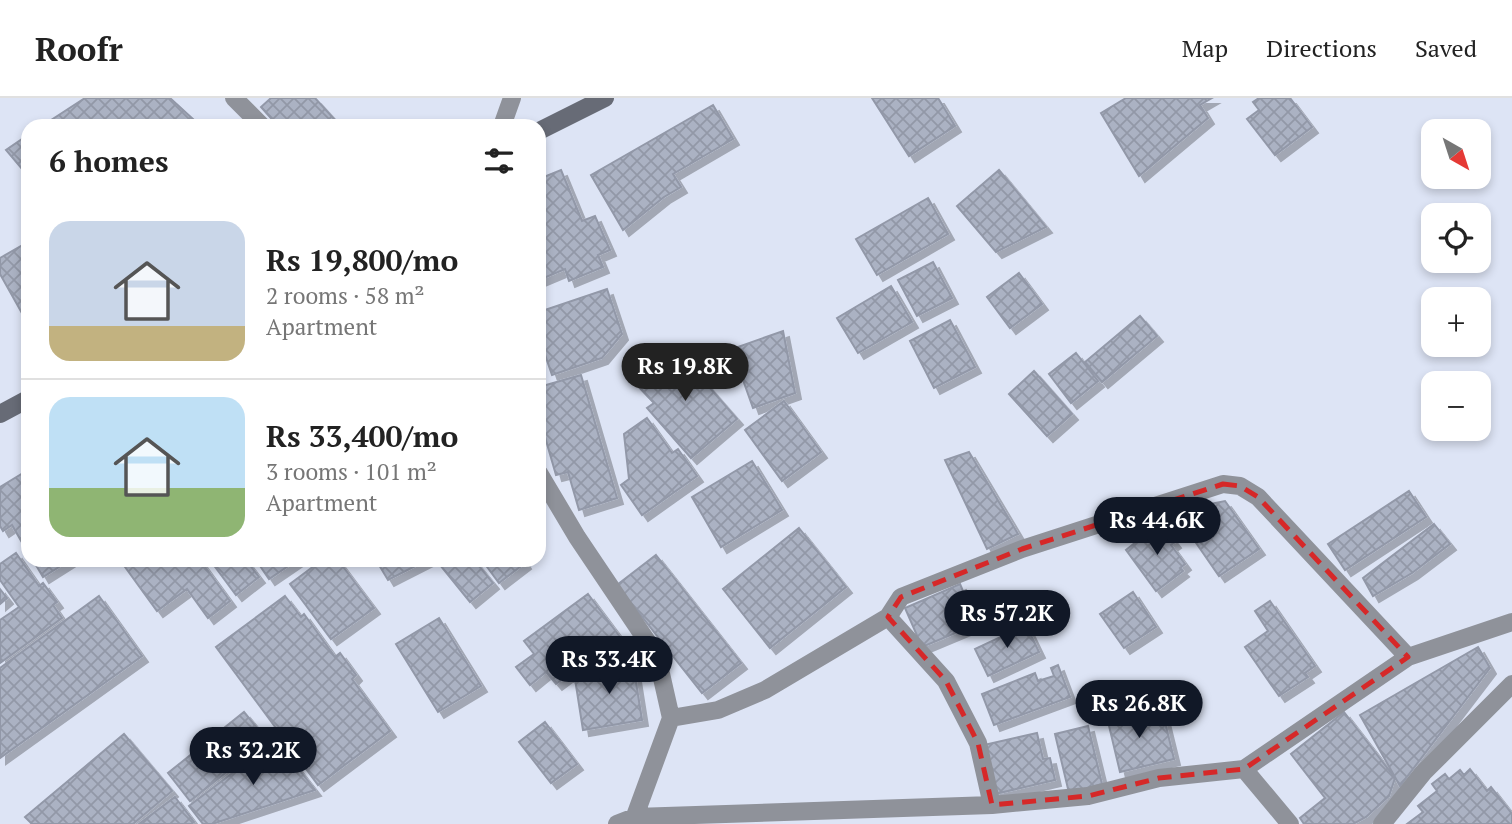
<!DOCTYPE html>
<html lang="en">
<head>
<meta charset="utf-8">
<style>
	:root { --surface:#fff; --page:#f6f6f6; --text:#222; --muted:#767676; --line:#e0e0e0; --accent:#111827 }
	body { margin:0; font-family:"PT Serif",serif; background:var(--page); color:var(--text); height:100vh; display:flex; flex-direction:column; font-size:26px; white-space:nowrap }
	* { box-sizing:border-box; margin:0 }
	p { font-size:23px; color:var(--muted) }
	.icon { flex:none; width:38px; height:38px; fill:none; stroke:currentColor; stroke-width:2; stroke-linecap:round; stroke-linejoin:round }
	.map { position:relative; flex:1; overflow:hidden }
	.panel { position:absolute; left:21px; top:21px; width:525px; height:448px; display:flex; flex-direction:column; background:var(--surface); border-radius:21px; box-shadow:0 4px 10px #0003 }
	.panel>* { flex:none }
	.needle { width:46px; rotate:141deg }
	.fabs { position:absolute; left:1421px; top:21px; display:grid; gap:14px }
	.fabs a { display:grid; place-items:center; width:70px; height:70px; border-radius:14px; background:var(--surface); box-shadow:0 4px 10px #0003; font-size:35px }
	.price { position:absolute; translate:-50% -60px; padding:0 16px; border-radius:24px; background:var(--accent); color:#fff; font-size:23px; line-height:46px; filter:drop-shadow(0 2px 4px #0008) }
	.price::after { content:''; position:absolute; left:50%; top:42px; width:21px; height:16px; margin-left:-10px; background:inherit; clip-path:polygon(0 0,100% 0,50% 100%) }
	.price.on { background:#222; color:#fff }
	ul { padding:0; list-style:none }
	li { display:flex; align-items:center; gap:21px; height:175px; padding:0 28px }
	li+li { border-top:2px solid var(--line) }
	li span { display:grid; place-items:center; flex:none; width:196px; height:140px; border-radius:21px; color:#555 }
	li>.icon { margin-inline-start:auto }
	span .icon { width:84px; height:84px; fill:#fffc; stroke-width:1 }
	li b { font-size:30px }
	h2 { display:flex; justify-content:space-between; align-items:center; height:84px; padding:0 28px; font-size:30px }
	header { display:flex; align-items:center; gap:42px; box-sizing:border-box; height:98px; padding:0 35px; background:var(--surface); border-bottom:2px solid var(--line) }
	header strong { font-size:33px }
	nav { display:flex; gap:38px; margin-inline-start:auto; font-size:24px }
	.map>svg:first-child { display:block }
</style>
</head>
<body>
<header>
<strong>Roofr</strong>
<nav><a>Map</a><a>Directions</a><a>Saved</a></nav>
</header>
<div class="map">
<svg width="1512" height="726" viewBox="0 0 1512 726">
	<defs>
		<pattern id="building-cross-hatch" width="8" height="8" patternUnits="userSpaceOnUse" patternTransform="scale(1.75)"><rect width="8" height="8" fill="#abb2c3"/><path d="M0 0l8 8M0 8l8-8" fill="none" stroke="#9298a7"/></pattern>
		<filter id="shadow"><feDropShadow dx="6" dy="6" stdDeviation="0" flood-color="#0004"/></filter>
	</defs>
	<rect width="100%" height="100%" fill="#dde4f5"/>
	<!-- building -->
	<path fill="url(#building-cross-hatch)" stroke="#9298a8" stroke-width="2" filter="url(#shadow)" d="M85 0H170L194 22 182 28H42Z
		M271 0H315L336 23 328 28H278L261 9Z
		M872 0H938L955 28 909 58Z
		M1126 0H1212L1200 7 1208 20 1139 78 1101 15Z
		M1259 0H1290L1312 29 1275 57 1247 21 1259 12 1253 4Z
		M713 7 733 41 673 76 681 89 664 99 623 132 591 77Z
		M28 37V78L6 52Z
		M561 72 582 123 595 118 610 152 598 157 603 169 569 183 565 171 539 182V81Z
		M999 72 1046 129 996 154 957 108Z
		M928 100 948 136 877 177 856 141Z
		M28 144V226L0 176V160Z
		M933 164 952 200 917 218 898 182Z
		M1019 175 1042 206 1010 230 987 199Z
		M891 188 912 224 858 255 837 220Z
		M607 191 622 236 602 260 552 277 539 239V214Z
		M1140 218 1157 238 1102 284 1085 264Z
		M950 222 975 269 934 290 910 243Z
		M783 233 795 295 753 310 732 251Z
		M675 250 737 321 691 360 647 310 654 305 635 285Z
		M1076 255 1098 283 1071 305 1049 276Z
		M1034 273 1072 316 1047 338 1009 296Z
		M581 277 617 400 579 412 568 374 556 377 539 318V289Z
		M784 303 821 354 782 383 745 332Z
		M647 320 672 355 678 351 697 378 642 417 621 387 629 381 624 336Z
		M969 354 1018 436 987 451 945 362Z
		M752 363 782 412 721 449 692 399Z
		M28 372V455L12 427 3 433 0 428V389Z
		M1409 393 1426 419 1345 472 1328 446Z
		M1225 403 1259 451 1219 478 1174 413Z
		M1160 425 1175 444 1171 447 1185 466 1180 470 1183 473 1156 493 1126 452Z
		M1434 426 1450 446 1412 475 1373 498 1363 480Z
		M799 430 846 489 770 550 723 491Z
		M16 455 39 488 43 485 57 504 53 507 62 520 0 565V522L19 509 0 482V466Z
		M656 457 741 565 702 595 617 487Z
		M33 462H70L43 479Z
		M120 462H200L230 503 208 520 187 491 157 513Z
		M210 462H246L259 479 236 497Z
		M256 462H297L269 481Z
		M322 462H338L374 510 331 541 290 486Z
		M376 462H427L388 482Z
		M436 462H474L493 485 470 504Z
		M482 462H523L525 465 499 485Z
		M960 486 977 526 922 549 905 510Z
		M0 491 7 500 0 506Z
		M1133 494 1156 529 1124 550 1100 516Z
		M588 496 623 543 571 581 568 577 556 586 546 574 530 587 516 569 534 556 524 543Z
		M99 498 142 558 0 660V570Z
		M285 498 301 519 304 516 335 559 340 555 356 577 352 581 390 633 318 687 216 549Z
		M1270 503 1315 568 1305 575 1308 579 1279 598 1245 549 1268 533 1255 513Z
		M439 520 481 588 438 614 396 546Z
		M1026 527 1039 554 988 578 975 551Z
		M1478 549 1490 570 1400 688 1360 617Z
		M632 559 642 622 583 632 575 581 604 576 602 564Z
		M1058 567 1070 599 994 627 982 596 1035 575 1038 583 1054 578 1051 570Z
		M1119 607 1124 625 1163 616 1174 661 1120 674 1105 611Z
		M244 614 267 642 190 703 168 675Z
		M1344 614 1395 680 1389 698 1366 719 1353 726H1304L1300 720 1325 700 1291 656Z
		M545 624 577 666 551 685 519 644Z
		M1088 628 1102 686 1069 695 1055 636Z
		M1037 635 1043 661 1050 660 1055 682 995 696 984 647Z
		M124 636 172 693 133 726H32L25 719Z
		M276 642 315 692 212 726H203L189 708Z
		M1470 671 1487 693 1491 689 1512 716V726H1407L1423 714 1418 708 1437 693 1432 686 1445 676 1449 681 1460 672 1464 677Z
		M175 699 194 724 191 726H139Z"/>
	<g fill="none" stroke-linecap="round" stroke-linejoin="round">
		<!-- street -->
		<path stroke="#8f929a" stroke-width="18" d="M234 0 262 28
			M502 28 512 0
			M539 375 577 439 657 558 671 620 632 726
			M888 519 946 583 978 645 992 707
			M671 620 718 612 765 592 888 519 901 499 1022 451 1223 386 1240 388 1258 399 1408 559
			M1244 671 1290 726
			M617 726 635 719 992 707 1088 698 1159 680 1244 671 1408 559 1512 524
			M1382 726 1423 675 1512 586"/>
		<!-- secondary -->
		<path stroke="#676b76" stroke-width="18" d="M539 33 605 0
			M0 316 28 301"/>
	</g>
	<!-- marked area -->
	<path fill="none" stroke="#d62828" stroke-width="5" stroke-dasharray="14 9" stroke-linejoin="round" d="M1223 386 1240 388 1258 399 1408 559 1244 671 1159 680 1088 698 992 707 978 645 946 583 888 519 901 499 1022 451Z"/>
</svg>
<div class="fabs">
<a><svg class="needle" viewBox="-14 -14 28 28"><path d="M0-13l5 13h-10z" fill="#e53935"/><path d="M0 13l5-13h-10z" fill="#767676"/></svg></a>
<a><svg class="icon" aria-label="locate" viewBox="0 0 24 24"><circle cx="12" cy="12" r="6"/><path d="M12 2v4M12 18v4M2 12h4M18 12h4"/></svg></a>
<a>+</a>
<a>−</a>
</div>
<b class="price on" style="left:685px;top:305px">Rs 19.8K</b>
<b class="price" style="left:1157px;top:459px">Rs 44.6K</b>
<b class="price" style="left:1007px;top:552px">Rs 57.2K</b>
<b class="price" style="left:609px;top:598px">Rs 33.4K</b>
<b class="price" style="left:1139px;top:642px">Rs 26.8K</b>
<b class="price" style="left:253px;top:689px">Rs 32.2K</b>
<section class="panel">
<h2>6 homes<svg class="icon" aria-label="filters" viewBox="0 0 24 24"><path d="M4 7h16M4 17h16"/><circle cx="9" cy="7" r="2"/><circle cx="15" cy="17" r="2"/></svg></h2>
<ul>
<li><span style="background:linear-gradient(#c9d6e8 75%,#c2b280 0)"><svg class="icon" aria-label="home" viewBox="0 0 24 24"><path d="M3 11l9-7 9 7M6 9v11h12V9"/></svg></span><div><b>Rs 19,800/mo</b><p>2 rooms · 58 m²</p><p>Apartment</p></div></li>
<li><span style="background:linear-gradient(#bfe0f5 65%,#8fb573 0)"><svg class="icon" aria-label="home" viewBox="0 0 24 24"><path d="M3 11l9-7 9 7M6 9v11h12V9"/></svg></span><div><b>Rs 33,400/mo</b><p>3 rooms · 101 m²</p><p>Apartment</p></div></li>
</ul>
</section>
</div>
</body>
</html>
